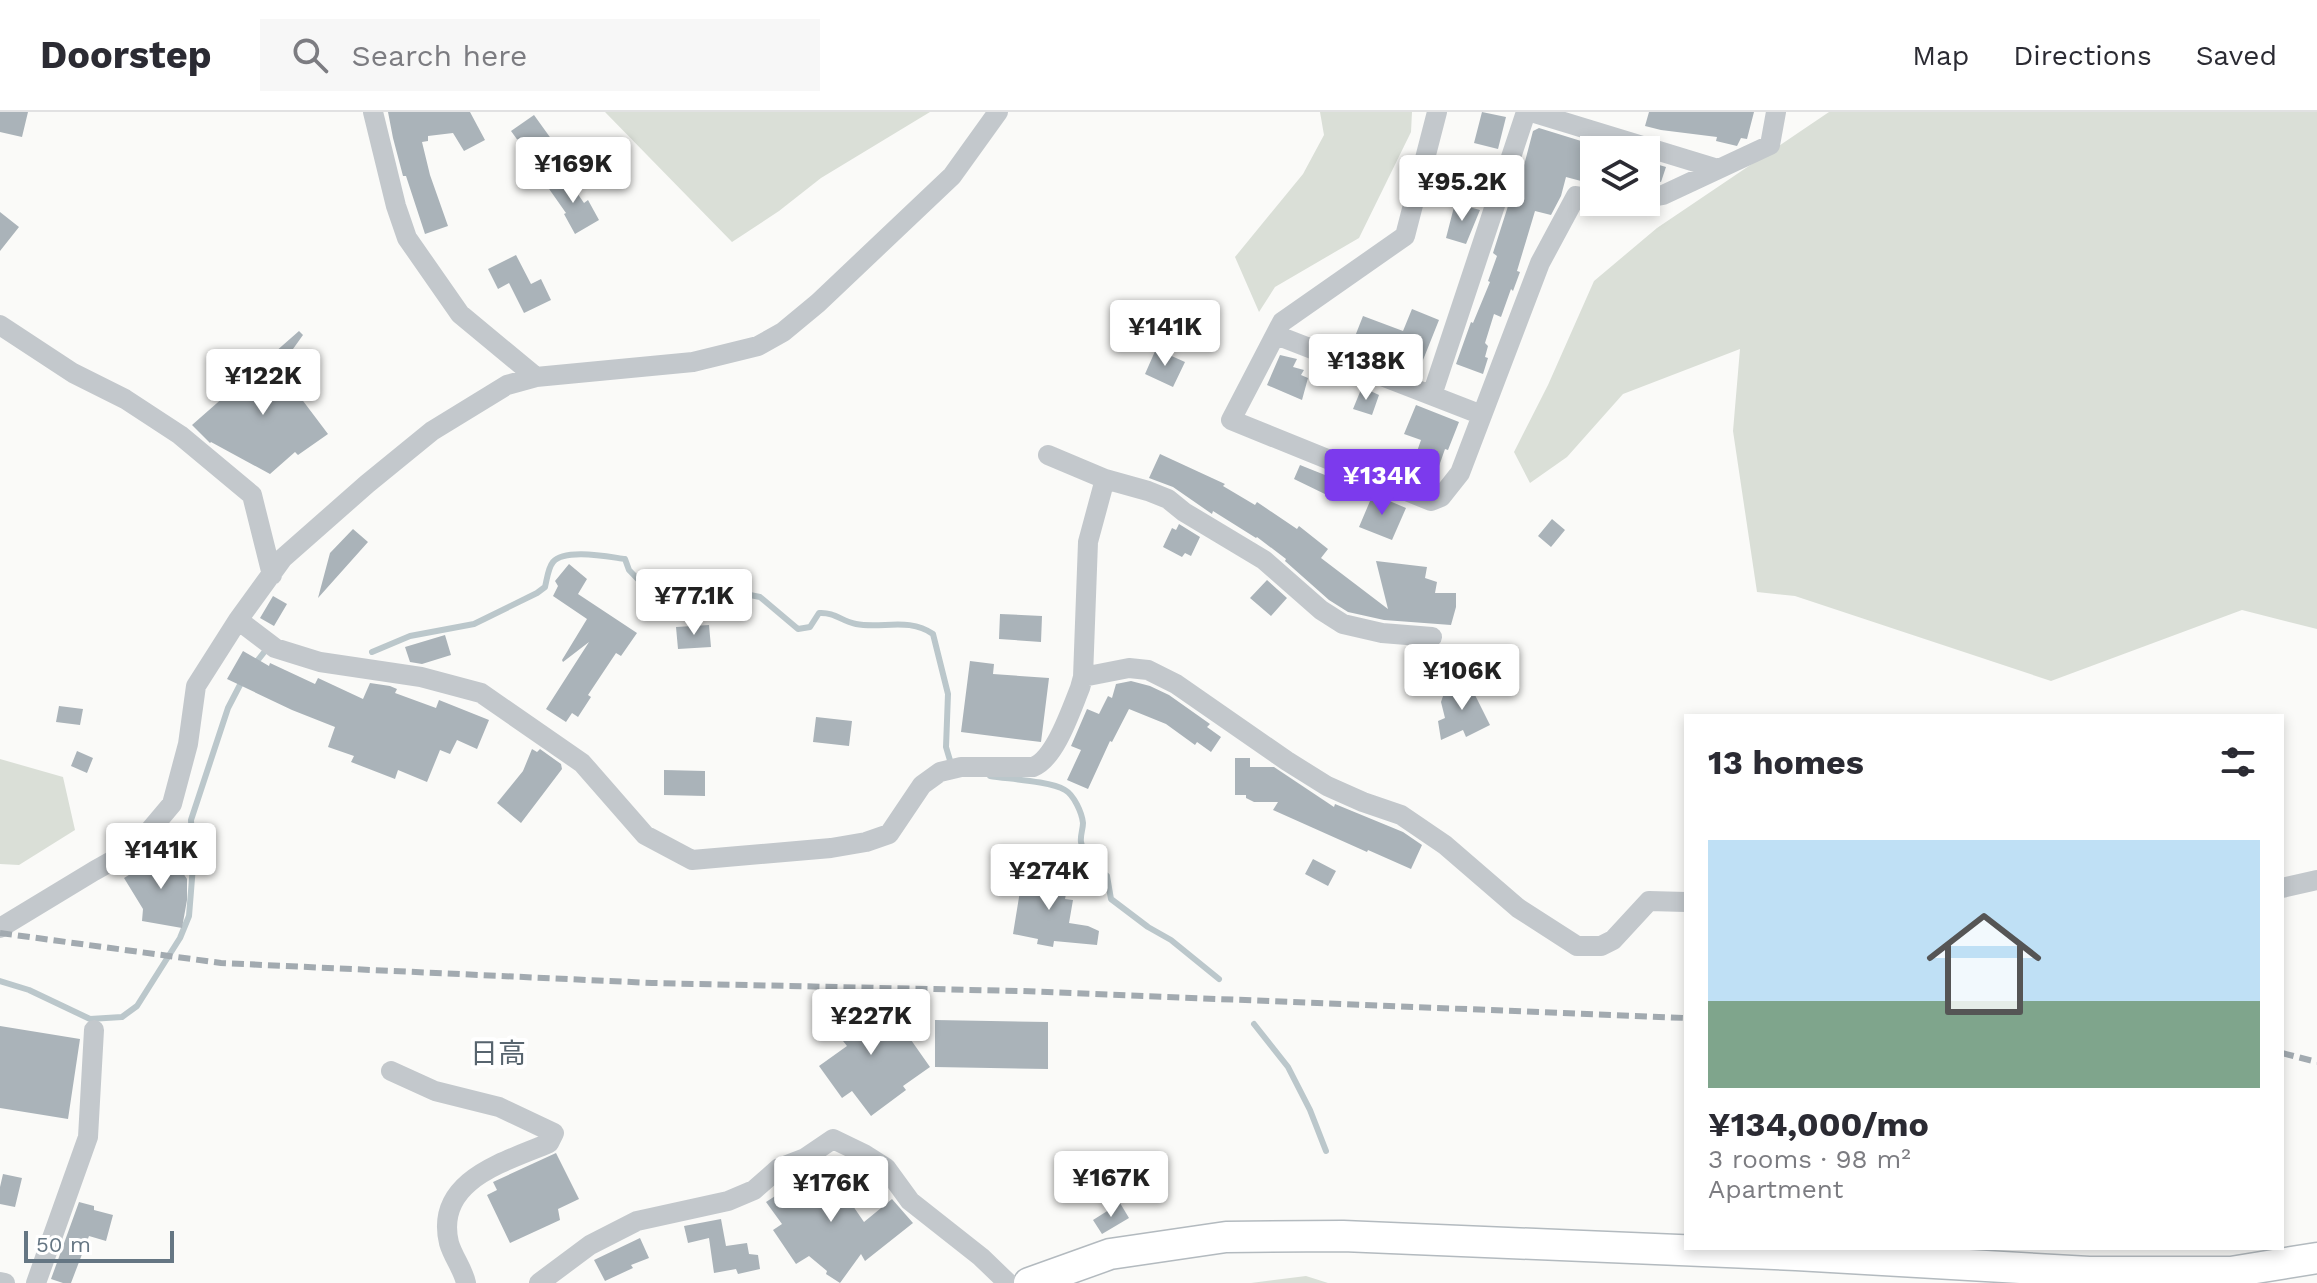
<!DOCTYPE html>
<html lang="en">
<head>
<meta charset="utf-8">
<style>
	:root { --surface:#fff; --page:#f7f7f7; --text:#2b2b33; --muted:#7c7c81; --line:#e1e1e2; --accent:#7c3aed }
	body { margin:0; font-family:"Work Sans","Noto Sans JP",sans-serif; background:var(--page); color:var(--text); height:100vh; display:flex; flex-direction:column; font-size:30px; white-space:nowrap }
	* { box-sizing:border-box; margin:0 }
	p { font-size:26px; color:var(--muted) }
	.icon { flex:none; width:44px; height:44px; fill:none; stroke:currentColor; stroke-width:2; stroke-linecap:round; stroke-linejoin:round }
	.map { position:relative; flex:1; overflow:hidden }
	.panel { position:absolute; left:1684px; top:602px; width:600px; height:536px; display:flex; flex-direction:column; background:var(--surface); border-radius:0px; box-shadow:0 4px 12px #0003 }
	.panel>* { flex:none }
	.controls { position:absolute; left:1580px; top:24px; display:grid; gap:16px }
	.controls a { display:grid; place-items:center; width:80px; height:80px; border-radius:0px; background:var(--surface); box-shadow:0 4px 12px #0003; font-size:40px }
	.scale { position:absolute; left:24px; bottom:20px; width:150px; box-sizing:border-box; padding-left:8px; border:4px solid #657683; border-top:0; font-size:22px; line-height:28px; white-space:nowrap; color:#657683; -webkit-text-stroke:6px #fff; paint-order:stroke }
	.price { position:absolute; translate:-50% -68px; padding:0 18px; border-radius:8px; background:#fff; color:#222; font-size:26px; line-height:52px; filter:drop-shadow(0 2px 4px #0008) }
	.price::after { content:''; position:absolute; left:50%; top:48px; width:24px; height:18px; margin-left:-12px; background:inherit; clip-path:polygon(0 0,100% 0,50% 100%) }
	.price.selected { background:var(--accent); color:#fff }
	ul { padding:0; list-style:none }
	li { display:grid; align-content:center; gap:16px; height:424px; padding:0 24px }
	li span { display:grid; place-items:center; height:248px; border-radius:0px; color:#555 }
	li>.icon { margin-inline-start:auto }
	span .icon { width:144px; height:144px; fill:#fffc; stroke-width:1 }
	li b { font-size:34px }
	h2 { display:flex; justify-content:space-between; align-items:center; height:96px; padding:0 24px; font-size:34px }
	header { display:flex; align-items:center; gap:48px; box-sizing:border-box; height:112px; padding:0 40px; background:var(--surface); border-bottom:2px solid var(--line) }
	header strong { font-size:38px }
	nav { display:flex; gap:44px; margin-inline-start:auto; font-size:28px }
	.search { width:560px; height:72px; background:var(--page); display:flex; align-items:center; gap:20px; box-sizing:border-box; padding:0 28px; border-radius:0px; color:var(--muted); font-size:30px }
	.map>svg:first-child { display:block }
</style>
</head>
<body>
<header>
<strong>Doorstep</strong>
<div class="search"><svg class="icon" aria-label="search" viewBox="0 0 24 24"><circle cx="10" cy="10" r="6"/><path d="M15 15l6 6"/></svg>Search here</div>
<nav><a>Map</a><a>Directions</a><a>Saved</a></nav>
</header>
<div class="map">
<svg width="2317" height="1171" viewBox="0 0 2317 1171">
	<rect width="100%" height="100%" fill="#fafaf8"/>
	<!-- green -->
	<path fill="#dadfd7" d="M605 0H930L821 66 779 99 732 130Z
		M1320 0H1412L1411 20 1359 126 1275 175 1259 200 1235 145 1303 62 1324 23Z
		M1829 0H2317V517L2242 498 2051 569 1795 484 1757 480 1733 319 1740 237 1623 282 1567 345 1530 371 1514 340 1548 273 1594 169 1657 116Z
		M0 647 63 665 75 718 19 753 0 752Z
		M1306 1164 1328 1171H1251Z"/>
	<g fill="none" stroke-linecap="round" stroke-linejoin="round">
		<!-- stream -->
		<path stroke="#bbc7cb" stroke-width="6" d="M372 540 410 524 474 512 537 481 545 475C547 467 548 456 553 450 565 436 609 445 625 447L629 458 656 486 677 491 711 478 730 479 760 485 798 517 810 515 819 501C835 500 841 509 856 512 882 517 909 505 933 522L948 582 946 635 952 655
			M254 553 269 534
			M990 664C1008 667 1050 669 1065 678 1074 683 1082 701 1083 711 1083 717 1080 724 1081 730 1084 746 1095 755 1107 764L1111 787 1148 815 1171 828 1219 867
			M0 869 29 878 90 907 122 905 137 894 180 826 189 804 193 754 191 708 228 596 242 569
			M1254 912 1288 955 1310 998 1326 1039"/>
	</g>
	<!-- building -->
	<path fill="#aab3b9" d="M0 0H28L22 25 0 20Z
		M388 0H470L485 28 464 39 453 21 428 24V29L422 30 430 63 448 114 425 122 406 64H403L393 26Z
		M1482 0 1506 5 1498 37 1474 31Z
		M1649 0H1754L1747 27 1741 26 1737 34 1716 29 1717 25 1661 18 1645 14Z
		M534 3 552 28 529 44 511 19Z
		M1539 16 1594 33V61L1585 58 1581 69 1566 65 1561 84 1551 103 1535 99 1517 159 1520 160 1513 179 1511 177 1501 205 1494 202 1485 231 1488 234 1485 245 1488 246 1483 262 1456 252 1471 210 1473 211 1490 170 1488 169 1497 144 1493 141 1508 94 1513 95 1533 19Z
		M1646 49 1666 55 1661 70 1646 66Z
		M564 62 584 91 588 88 599 108 575 122 564 102 566 101 547 74Z
		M1455 91 1480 98 1466 132 1446 126Z
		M0 100 19 115 0 139Z
		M516 143 531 172 541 167 551 188 524 201 509 171 498 177 488 157Z
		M1412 197 1439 208 1421 253 1382 237 1380 243 1352 232 1363 204 1403 219Z
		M299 219 303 223 283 251 290 255 282 261 328 322 298 343 295 340 270 362 211 330 210 331 192 313Z
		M1156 237 1185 250 1173 275 1145 262Z
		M1280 243 1297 247 1293 255 1304 258 1301 263 1308 266 1302 288 1267 273Z
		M1362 275 1379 283 1372 303 1353 297Z
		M1416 293 1459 310 1448 338 1445 337 1432 374 1408 365 1421 328 1404 322Z
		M1160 342 1225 372 1223 374 1255 393 1257 390 1297 417 1299 414 1328 437 1321 446 1388 497 1376 449 1427 455 1425 466 1437 470 1435 481H1456V495L1451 513 1384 508 1348 500 1329 488 1285 449 1286 447 1257 425 1256 426 1213 399 1212 402 1173 375 1149 366Z
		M1300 353 1335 367 1329 384 1294 367Z
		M1373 382 1406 396 1392 428 1359 415Z
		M1552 407 1565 418 1551 435 1538 424Z
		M1179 412 1200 425 1191 444 1185 441 1182 445 1163 435 1172 416 1176 418Z
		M353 417 368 430 318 486 330 441Z
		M569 452 587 467 578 482 637 521 621 544 616 541 588 583 591 585 578 605 572 601 566 610 546 597 589 530 563 550 562 548 587 507 553 484 558 474 555 469Z
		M1267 468 1287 486 1271 504 1250 486Z
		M273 484 287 492 274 514 260 506Z
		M1000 502 1042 504 1041 530 999 527Z
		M709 513 711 535 678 537 676 515Z
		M445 523 451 543 422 552 410 550 405 535Z
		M243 539 269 554 270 551 315 572 318 566 363 587 370 571 390 574 397 577 395 581 436 596 439 588 489 608 477 637 457 628 450 642 440 638 427 670 398 658 395 667 351 650 354 644 328 635 335 615 292 598 227 567Z
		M970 549 994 552 993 562 1049 566 1041 630 961 620Z
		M1131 569 1150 574 1169 583 1210 612 1207 615 1221 625 1211 640 1197 630 1195 633 1166 612 1129 597 1112 630 1110 629 1088 677 1067 668 1081 638 1071 634 1087 597 1099 602 1108 584 1112 586 1116 572Z
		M1468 569 1490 613 1466 625 1463 618 1441 628 1438 609 1445 606 1441 590 1444 581Z
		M59 594 83 597 80 613 56 610Z
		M816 605 852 609 849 634 813 630Z
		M532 637 537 640 540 637 561 652 562 657 521 711 497 691 523 659Z
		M77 639 93 646 87 661 71 654Z
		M1235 646H1250V655H1274L1334 695 1335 692 1403 720 1422 733 1411 757 1368 738 1367 740 1273 698 1278 690H1254L1246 686V683H1235Z
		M664 658 705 659V684L664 683Z
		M168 739 187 767V788L182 816 142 809 143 797 124 766Z
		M1313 747 1336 759 1328 774 1305 762Z
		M1028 756 1069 767 1065 787 1073 788 1069 811 1088 814 1099 819 1097 833 1054 829 1053 835 1037 832 1038 827 1013 822 1020 779Z
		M816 895 892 898 880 908H897L930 955 903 974 906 978 871 1004 852 979 842 986 819 954 847 934Z
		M935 908 1048 910V957L935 955Z
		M0 914 80 927 68 1007 0 996Z
		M556 1041 579 1087 558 1097 560 1108 510 1131 487 1083 497 1078 493 1070Z
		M824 1052 864 1110 892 1087 913 1111 865 1149 861 1142 840 1171 826 1162 827 1159 809 1144 796 1152 773 1118 782 1112 766 1090Z
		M3 1062 22 1066 15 1095 0 1092V1075Z
		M79 1090 94 1094V1098L113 1103 106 1129 89 1124 71 1171H63L51 1167Z
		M1120 1091 1129 1106 1102 1122 1093 1108Z
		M721 1107 726 1134 747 1131 749 1142 758 1143 760 1157 738 1162 736 1157 714 1161 709 1126 688 1131 684 1114Z
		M640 1126 649 1146 631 1153 633 1156 605 1169 594 1148Z"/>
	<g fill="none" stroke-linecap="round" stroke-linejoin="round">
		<!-- secondary casing -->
		<g stroke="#b3babf" stroke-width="33">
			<path id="secondary" d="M1029 1171 1110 1142 1226 1125 1343 1124 1796 1143 2089 1160H2231L2317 1146"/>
		</g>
		<!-- street -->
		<path stroke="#c3c8cc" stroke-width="20" d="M373 0 396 94 407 126 460 202 536 265
			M1437 0 1405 124 1282 210 1231 308 1431 389 1441 385 1460 361 1540 151 1576 84 1594 87
			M1531 0 1718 57
			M1646 86 1663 83 1770 33 1776 0
			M1615 90H1620
			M0 213 73 261 125 287 180 323 252 383 272 463
			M1276 223 1482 303
			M1432 283 1526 0
			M1048 343 1105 367 1148 379 1168 387 1184 400 1264 448 1321 498 1343 512 1382 521 1432 525
			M238 508 275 536 320 550 421 565 481 581 582 651 645 723 692 748 831 736 866 730 889 722 922 673 940 660 961 655H1033C1055 647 1071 598 1080 576L1083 565 1088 430 1105 367
			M1083 565 1129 556 1148 558 1176 572 1287 649 1327 674 1363 690 1401 703 1445 733 1518 796 1577 834H1601L1613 828 1649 789 1686 790
			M2282 776 2317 768
			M0 816 94 759 135 736 172 692 188 632 196 574 238 508 283 446 367 372 432 319 507 273 536 265 693 250 758 234 783 220 818 191 952 64 998 0
			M391 959 435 979 499 995 554 1021 549 1031C505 1050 434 1068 449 1131 453 1145 463 1157 466 1171
			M0 1170 5 1171
			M36 1171 88 1025 94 918
			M539 1171 590 1133 637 1109 728 1089 754 1078 779 1056 805 1046 833 1027 864 1042 886 1056 910 1089 981 1145 1008 1171"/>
		<!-- secondary -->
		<use href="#secondary" stroke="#fff" stroke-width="30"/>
		<!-- rail -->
		<path stroke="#a2aab0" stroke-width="6" stroke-dasharray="12 6" stroke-linecap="butt" d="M0 821 221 851 652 871 1021 879 1686 906
			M2282 941 2317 950"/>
	</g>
	<g text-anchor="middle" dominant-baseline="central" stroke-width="8" stroke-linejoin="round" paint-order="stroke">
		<!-- quarter labels -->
		<g font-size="28" fill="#57646e" stroke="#fff">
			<text x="498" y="941">日高</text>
		</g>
	</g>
</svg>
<div class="controls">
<a><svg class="icon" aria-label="layers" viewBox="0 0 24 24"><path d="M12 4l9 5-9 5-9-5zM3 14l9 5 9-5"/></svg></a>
</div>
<div class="scale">50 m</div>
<b class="price" style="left:573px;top:93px">¥169K</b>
<b class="price" style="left:1462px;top:111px">¥95.2K</b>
<b class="price" style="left:1165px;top:256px">¥141K</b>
<b class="price" style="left:1366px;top:290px">¥138K</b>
<b class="price" style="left:263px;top:305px">¥122K</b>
<b class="price selected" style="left:1382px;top:405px">¥134K</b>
<b class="price" style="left:694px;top:525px">¥77.1K</b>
<b class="price" style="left:1462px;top:600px">¥106K</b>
<b class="price" style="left:161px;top:779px">¥141K</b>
<b class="price" style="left:1049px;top:800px">¥274K</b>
<b class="price" style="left:871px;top:945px">¥227K</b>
<b class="price" style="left:1111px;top:1107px">¥167K</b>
<b class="price" style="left:831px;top:1112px">¥176K</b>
<section class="panel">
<h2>13 homes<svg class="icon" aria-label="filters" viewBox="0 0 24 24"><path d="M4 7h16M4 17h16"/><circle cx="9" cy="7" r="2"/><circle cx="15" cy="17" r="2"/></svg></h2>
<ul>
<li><span style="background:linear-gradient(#bfe0f5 65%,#7fa58c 0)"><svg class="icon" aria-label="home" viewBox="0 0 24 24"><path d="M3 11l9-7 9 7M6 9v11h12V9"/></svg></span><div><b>¥134,000/mo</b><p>3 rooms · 98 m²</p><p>Apartment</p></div></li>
</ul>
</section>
</div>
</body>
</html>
